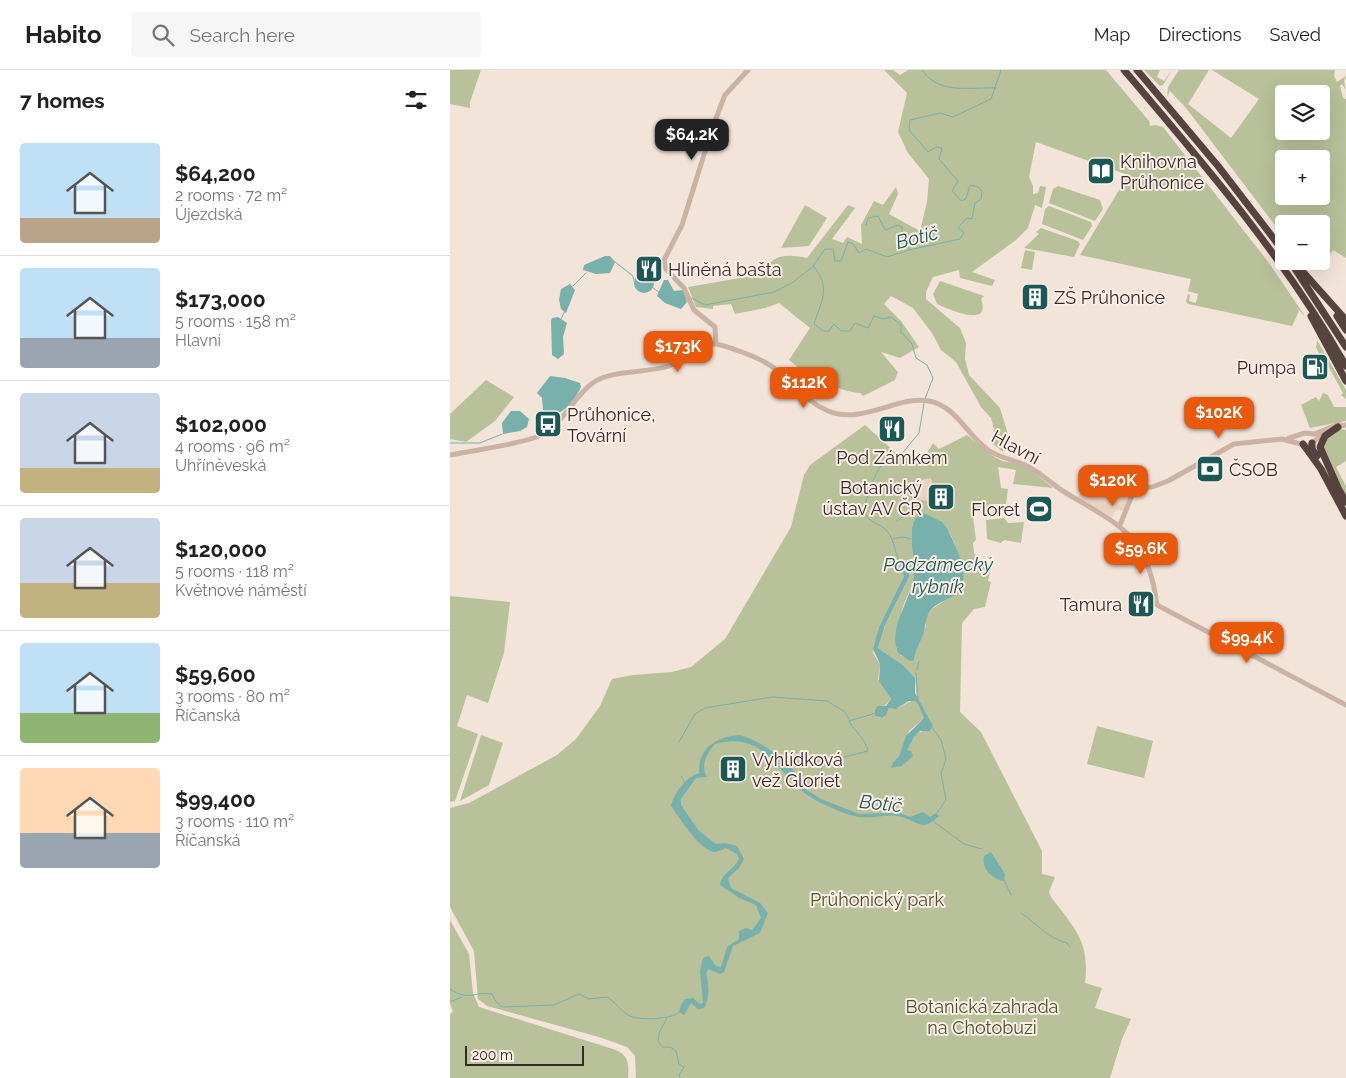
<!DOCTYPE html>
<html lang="en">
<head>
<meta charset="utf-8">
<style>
	:root { --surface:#fff; --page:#f6f6f6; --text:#202124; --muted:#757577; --line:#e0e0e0; --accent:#ea580c }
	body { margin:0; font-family:Raleway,sans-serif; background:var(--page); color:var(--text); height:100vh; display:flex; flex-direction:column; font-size:19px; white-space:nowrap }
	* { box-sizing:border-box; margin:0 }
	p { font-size:16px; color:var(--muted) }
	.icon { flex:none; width:28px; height:28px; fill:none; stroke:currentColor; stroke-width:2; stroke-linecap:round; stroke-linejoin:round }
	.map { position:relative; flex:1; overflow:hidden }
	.panel { display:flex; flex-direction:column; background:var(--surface); width:450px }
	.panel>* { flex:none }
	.controls { position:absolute; left:825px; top:15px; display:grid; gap:10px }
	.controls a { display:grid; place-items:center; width:55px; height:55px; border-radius:5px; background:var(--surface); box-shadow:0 5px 20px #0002; font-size:25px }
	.scale { position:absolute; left:15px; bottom:12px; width:119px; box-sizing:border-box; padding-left:5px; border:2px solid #362a27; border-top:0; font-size:14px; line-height:18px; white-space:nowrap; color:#362a27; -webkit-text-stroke:4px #faeee6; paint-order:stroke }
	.price { position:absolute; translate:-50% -42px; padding:0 11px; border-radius:10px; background:var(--accent); color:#fff; font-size:16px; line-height:32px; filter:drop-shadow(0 1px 2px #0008) }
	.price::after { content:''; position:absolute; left:50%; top:30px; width:15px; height:11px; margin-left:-8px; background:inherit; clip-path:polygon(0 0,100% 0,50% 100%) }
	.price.selected { background:#222; color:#fff }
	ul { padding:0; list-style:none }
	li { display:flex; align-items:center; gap:15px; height:125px; padding:0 20px }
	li+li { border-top:1px solid var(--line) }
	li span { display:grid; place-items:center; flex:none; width:140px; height:100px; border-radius:5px; color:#555 }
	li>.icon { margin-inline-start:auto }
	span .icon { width:60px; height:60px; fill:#fffc; stroke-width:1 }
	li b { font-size:21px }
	h2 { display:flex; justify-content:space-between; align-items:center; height:60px; padding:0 20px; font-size:21px }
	header { display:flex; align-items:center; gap:30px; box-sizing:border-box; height:70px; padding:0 25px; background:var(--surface); border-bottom:1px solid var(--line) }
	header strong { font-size:24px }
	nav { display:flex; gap:28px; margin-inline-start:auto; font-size:18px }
	.search { width:350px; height:45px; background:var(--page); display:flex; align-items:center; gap:12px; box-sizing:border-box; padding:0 18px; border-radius:5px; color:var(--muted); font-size:19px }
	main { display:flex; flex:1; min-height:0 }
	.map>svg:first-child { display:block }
</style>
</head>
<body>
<header>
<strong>Habito</strong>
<div class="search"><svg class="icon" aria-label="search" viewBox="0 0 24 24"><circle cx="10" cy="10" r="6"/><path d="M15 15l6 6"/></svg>Search here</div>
<nav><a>Map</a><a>Directions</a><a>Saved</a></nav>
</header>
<main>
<section class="panel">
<h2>7 homes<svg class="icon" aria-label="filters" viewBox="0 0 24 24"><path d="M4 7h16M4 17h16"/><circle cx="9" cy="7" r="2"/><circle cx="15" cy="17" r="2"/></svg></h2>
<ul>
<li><span style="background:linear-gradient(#bfe0f5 75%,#b9a48a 0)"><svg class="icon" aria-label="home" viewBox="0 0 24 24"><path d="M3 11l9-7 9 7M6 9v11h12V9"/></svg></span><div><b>$64,200</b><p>2 rooms · 72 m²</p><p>Újezdská</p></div></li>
<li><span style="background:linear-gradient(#bfe0f5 70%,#9aa5b1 0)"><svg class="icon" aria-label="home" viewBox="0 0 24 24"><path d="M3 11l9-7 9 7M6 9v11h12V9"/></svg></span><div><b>$173,000</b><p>5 rooms · 158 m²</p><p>Hlavní</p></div></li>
<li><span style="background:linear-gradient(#c9d6e8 75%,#c2b280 0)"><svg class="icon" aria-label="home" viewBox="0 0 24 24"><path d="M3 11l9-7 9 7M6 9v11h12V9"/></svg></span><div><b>$102,000</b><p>4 rooms · 96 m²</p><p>Uhříněveská</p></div></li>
<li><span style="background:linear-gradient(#c9d6e8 65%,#c2b280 0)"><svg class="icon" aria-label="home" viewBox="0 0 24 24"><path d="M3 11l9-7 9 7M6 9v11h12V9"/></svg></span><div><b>$120,000</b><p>5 rooms · 118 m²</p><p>Květnové náměstí</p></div></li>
<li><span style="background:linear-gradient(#bfe0f5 70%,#8fb573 0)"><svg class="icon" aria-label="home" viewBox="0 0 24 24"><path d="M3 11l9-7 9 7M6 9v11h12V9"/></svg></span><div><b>$59,600</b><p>3 rooms · 80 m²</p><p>Říčanská</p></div></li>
<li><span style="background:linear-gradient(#ffd9b3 65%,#9aa5b1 0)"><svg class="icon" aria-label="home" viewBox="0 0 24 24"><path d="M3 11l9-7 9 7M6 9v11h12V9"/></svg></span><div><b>$99,400</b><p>3 rooms · 110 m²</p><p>Říčanská</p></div></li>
</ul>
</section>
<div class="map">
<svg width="896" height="1008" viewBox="0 0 896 1008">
	<rect width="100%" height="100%" fill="#f2e4d9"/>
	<!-- green -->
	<path fill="#b8c199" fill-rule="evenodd" d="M0 0H31L20 32V38L0 34Z
		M434 0H443L450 5 458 0H656L699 51 700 56 705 55 713 57 819 193 855 246 846 237 849 241 842 256 738 234 736 231 738 224 740 225 739 231 746 233 748 224 738 221 741 209 630 185 678 105 586 72 579 107 583 116V124L588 123 590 116 596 117 592 138 585 135 578 158 566 170 522 202 545 210 542 216 510 208 509 200 483 207 476 222V229L510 258 516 273 515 289 519 305 550 338 558 364 553 382 542 373 544 359 541 348 531 337 506 292 491 280 482 263 463 238 441 226 434 234 451 251 469 277 450 288 431 282 448 302 445 310 413 326 410 323C392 321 383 317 370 305L365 311 339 290 360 258 329 233 315 238 285 244 281 234 263 236V239L246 237 238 217 302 206C313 202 316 195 325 189 332 184 349 186 357 188L398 135 405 138 382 169 393 173 397 167 412 174 411 155 424 131 433 135 446 117 448 124 439 144 470 161 477 132 479 109 458 83 448 62 457 23Z
		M694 0H710L707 7 714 11 722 0 713 15 710 16Z
		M729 0H759L738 34 781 68 809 29 762 0H885L884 6 887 12 896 6 894 11 896 20 892 14 890 16 893 28 896 29V188L883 180 870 201 856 191H871V154H834V167L736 38 720 21 717 27 718 17ZM834 24H871V61H834ZM834 89H871V126H834Z
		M608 116 650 130 653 139 645 151 599 133 603 119Z
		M355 135 377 148 359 176 331 178Z
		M599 136 641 152 642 156 633 170 592 154 595 139Z
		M591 158 628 171 630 174 624 187 574 178 589 164 586 162Z
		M575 180 585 182 582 200 571 198Z
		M490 211 534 226 531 229C542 259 498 239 487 234L483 224Z
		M867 270 896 320V329L891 325 893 323 877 294 874 295 866 277Z
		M36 310 64 327 45 351 16 372 0 369V344Z
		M873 323 878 325 884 337H896V351L860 358 851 335 866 327 869 331Z
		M415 355 448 385H453L460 390 468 383 475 386 483 373 489 379 517 365 541 385 552 391 568 394 582 401 603 418 563 414 566 400 548 397 551 418 558 419 556 434H543V437L522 439 526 470 523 473 524 483 540 502 538 511 541 512 535 537 524 539 512 553 510 642 531 662 592 781V804L605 807 599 822 601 827C625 859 640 871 635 913L652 918 645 938 681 949 672 969 660 1008H186L185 986 177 977 149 967 37 936 28 929 24 881 0 837V738L19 733 107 685 126 669 150 636 162 609 183 605 222 602 241 597 275 569 341 457 354 405 360 395ZM474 443C479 446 486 449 491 452 503 460 515 500 513 514L494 531 482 539 476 548V556L463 588 451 586 446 578C448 565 449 552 452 540 456 527 463 516 464 503 465 488 453 446 474 443ZM455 494 459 507 435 555 428 578 453 595 465 608 467 628 448 638H439L434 647 430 648 425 646 441 629 428 609 430 594 423 583 429 557 454 506 451 499ZM474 648 482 657 480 661C468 658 461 669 457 680L462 686 452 696 443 692 449 686 459 661Z
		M890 359 896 360V391L886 397 896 416V427L872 378 874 371Z
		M554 448 558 453 574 452 571 473 554 470 551 473 537 469 536 450Z
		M0 526 60 532 54 583 38 633 17 625 7 656 28 664 5 731 0 732Z
		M647 656 703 671 694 708 637 694Z
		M31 665 53 673 39 715 10 731Z
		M0 850 19 884 23 923 29 937 166 980C179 986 179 995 178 1008H0V945L3 941 0 934Z"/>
	<!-- plaza -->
	<path fill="#ead3c0" d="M639 403 683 414 675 441 666 440 662 447 628 428Z
		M481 408 483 416 480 419V431L470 430 466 425V420H471V410Z"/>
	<!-- water -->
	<path fill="#78b0ac" d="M155 186H160L165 192 160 203 146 204 133 200 134 195Z
		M184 213a10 10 0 1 1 20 0a10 10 0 1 1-20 0Z
		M214 210H218L224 221 233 220 237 232 231 239 215 233 207 226Z
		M120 214 125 220 116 243 111 239 109 230 111 219Z
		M108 247 117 253 113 267 114 284 108 289 102 285 101 251 102 248Z
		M100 306 115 308 130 313 131 317C126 328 114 344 101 346L93 340 92 328 87 323Z
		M61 341H70L79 349 77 357 70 361 53 364 52 353Z
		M474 443 492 452 497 458C505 475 523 507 507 523 499 530 487 532 481 540 475 547 476 557 473 565 470 572 464 584 464 590L460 591 448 583C437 556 463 529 464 502 465 488 453 446 474 443Z
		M455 494 459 499V507L435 555 428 578 453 595 465 608V623L483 656 480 661H470L464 667 457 680 461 681 463 686 452 696 441 698 443 692 449 686 456 666 474 648 468 634 465 631H459L446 639 439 638 436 645 432 648 425 646V640L428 636H436L441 629 429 611 430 594 423 579 429 557 454 506 451 499Z
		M289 665C310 670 348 695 352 717L371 729 409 744 450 743 460 747 473 742 480 747 486 743 489 746C471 764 466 749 448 746 435 744 422 749 409 747 397 745 381 738 369 732 328 712 320 659 265 674 257 683 250 695 257 707L246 708 231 729V735L249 761 266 774 275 773 287 776 294 789 289 798 278 808 281 818 310 833 318 843 310 863 283 876 274 902 270 904 258 899 256 904C259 914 260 929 254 938L248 939 241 933 234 945 229 942 231 935 235 929 243 928 250 934 253 933 250 901 253 888 259 886 266 896 271 897 277 877 289 869V861L296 858 302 860 311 848 306 835 289 828 270 815C272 802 284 800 289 789L287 784 276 778C273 779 268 782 265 782 250 781 229 747 221 736 224 723 236 707 249 703 248 678 266 667 289 665Z
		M541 782 555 804 554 811C542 809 531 799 534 786Z"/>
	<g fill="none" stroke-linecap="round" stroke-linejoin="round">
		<!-- stream -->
		<path stroke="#78b0ac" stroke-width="1" d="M472 0C489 25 519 17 546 18
			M416 155 418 148 428 146 435 160 448 155 452 157V166L459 179
			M165 192 183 206 184 211
			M123 216 136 203
			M202 217 211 224
			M241 228 255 235 324 222 342 213 362 197
			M111 249 115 241
			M475 329 483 308 477 295 466 288 462 274 451 262V255L441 247 433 249 424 246 418 258 405 253 400 261H391L384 254 379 261H373L364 254C371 231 382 218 363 196L375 179H383L385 191H391L398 172 403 174 409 183 416 179 437 187 463 179 510 169 514 163 508 158 517 148 522 149 525 133 531 129 532 121 528 117 520 115 516 129 511 131 502 121 508 111 489 89 492 78 486 77 478 82 459 60 460 50 490 43 503 47 541 29 551 0
			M87 345 94 339
			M0 373H30L52 364
			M447 451 455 445
			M443 469 452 467 461 469
			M453 498C444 486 446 470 436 460 430 454 418 452 415 443 413 434 425 403 431 396 436 392 439 392 445 392L469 363 474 333
			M467 600 469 591
			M466 603 468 630
			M481 656 491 670 496 689 491 703 496 730 487 743
			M229 672 245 644 255 638 322 627 377 631 395 642 399 649
			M231 706 235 713
			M351 711C365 711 370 704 375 692L418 681C415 668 405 662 399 651L426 643
			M484 752 514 774 532 779
			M554 810 561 825
			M571 843C586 853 599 869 617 873L620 877
			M0 919C19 932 23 921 42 924L46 932 52 937 104 935 129 924 139 929 157 927C165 932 171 941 178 945 186 951 225 950 230 941
			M0 932 12 927
			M217 948 209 963 208 971 212 977H220L226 981 229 994 234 997 229 1005 230 1008"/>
		<!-- minor -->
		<path stroke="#cab2a5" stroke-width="5" d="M266 274 265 257 244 240 234 218 216 199 214 190 232 155 263 56 275 25 298 0
			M886 357 896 355
			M839 368 855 363 864 364 889 354
			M0 385C24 380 67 375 89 366 114 355 122 327 144 312 162 300 198 303 219 296 234 291 245 277 261 274 269 273 278 277 286 280 301 285 316 291 328 301 346 315 356 332 378 341 413 355 447 325 479 331 506 336 517 365 538 380 550 388 564 390 577 396 591 403 603 415 616 423 671 456 698 465 707 535L896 635
			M670 455 685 418 702 417 718 411 784 374 832 369 858 376 878 360"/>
		<!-- highway -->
		<path stroke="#57433d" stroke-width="7" d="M674 0C754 94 835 188 896 296
			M687 0 768 96 834 182
			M840 191 896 277
			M846 194 896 250
			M861 246 896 311
			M887 246 896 260
			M888 357 875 366 870 377 889 420
			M862 373V379L867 386
			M853 374 871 399 896 446
			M888 418 896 432"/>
	</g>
	<!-- icons -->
	<defs>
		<g id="library-square" transform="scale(1.4375)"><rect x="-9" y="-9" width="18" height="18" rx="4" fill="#1b5856" stroke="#faeee6"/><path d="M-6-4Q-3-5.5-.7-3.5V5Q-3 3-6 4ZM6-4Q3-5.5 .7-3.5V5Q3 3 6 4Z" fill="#fff"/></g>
		<g id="restaurant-square" transform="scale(1.4375)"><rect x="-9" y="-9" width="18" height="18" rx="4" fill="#1b5856" stroke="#faeee6"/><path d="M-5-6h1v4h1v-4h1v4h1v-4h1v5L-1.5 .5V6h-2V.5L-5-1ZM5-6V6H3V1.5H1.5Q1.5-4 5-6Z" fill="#fff"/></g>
		<g id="building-square" transform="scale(1.4375)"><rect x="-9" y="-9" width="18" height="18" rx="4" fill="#1b5856" stroke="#faeee6"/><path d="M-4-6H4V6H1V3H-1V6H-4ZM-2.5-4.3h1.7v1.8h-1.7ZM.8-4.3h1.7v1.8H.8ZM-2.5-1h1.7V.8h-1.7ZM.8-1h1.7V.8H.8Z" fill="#fff"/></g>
		<g id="fuel-square" transform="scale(1.4375)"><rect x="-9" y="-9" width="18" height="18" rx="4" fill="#1b5856" stroke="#faeee6"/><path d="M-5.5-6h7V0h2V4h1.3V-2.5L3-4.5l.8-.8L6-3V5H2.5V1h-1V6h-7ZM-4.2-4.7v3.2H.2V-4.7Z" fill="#fff"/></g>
		<g id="bus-square" transform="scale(1.4375)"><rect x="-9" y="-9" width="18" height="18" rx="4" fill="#1b5856" stroke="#faeee6"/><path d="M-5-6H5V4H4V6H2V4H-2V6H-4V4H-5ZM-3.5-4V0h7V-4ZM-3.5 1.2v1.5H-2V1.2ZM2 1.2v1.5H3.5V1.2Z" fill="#fff"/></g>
		<g id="bank-square" transform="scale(1.4375)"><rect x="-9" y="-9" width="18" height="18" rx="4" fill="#1b5856" stroke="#faeee6"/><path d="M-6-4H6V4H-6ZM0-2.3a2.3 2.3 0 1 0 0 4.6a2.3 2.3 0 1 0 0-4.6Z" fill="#fff"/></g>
		<g id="stadium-square" transform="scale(1.4375)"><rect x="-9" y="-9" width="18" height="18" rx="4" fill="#1b5856" stroke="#faeee6"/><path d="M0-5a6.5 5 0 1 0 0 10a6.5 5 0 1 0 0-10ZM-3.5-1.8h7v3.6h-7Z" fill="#fff"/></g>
	</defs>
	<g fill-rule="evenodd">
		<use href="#library-square" x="651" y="101"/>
		<use href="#restaurant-square" x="199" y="199"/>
		<use href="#building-square" x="585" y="227"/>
		<use href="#fuel-square" x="865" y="297"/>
		<use href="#bus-square" x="98" y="354"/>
		<use href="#restaurant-square" x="442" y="359"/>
		<use href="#bank-square" x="760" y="399"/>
		<use href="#building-square" x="491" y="427"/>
		<use href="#stadium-square" x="589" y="439"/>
		<use href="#restaurant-square" x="691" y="534"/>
		<use href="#building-square" x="283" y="699"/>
	</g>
	<g text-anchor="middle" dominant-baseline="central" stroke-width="4" stroke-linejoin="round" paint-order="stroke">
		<!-- poi labels -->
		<g font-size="18" fill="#362a27" stroke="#faeee6" text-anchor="start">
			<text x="670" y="91">Knihovna<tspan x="670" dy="21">Průhonice</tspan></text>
			<text x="218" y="199">Hliněná bašta</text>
			<text x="604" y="227">ZŠ Průhonice</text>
			<text x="846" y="297" text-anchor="end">Pumpa</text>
			<text x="117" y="344">Průhonice,<tspan x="117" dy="21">Tovární</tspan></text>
			<text x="442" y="387" text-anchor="middle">Pod Zámkem</text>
			<text x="779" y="399">ČSOB</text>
			<text x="472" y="417" text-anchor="end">Botanický<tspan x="472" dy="21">ústav AV ČR</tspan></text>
			<text x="570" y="439" text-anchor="end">Floret</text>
			<text x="672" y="534" text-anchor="end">Tamura</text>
			<text x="302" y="689">Vyhlídková<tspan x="302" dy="21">vež Gloriet</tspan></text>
		</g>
		<!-- street labels -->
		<g font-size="18" fill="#362a27" stroke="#faeee6">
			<text transform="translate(566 377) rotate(28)">Hlavní</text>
		</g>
		<!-- park labels -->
		<g font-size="18" fill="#49542a" stroke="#faeee6">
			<text x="427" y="829">Průhonický park</text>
			<text x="532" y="936">Botanická zahrada<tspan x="532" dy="21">na Chotobuzi</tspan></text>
		</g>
		<!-- water labels -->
		<g font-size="19" font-style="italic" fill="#1b5856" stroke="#faeee6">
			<text transform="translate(467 167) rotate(-14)">Botič</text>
			<text x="488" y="494">Podzámecký<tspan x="488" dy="22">rybník</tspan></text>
			<text transform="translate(431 733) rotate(6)">Botič</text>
		</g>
	</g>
</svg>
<div class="controls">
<a><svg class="icon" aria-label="layers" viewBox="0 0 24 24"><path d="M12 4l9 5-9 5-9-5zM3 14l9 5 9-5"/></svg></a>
<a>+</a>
<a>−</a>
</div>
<div class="scale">200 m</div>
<b class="price selected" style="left:242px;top:91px">$64.2K</b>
<b class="price" style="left:228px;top:303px">$173K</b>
<b class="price" style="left:354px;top:339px">$112K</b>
<b class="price" style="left:769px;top:369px">$102K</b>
<b class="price" style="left:663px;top:437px">$120K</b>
<b class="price" style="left:691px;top:505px">$59.6K</b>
<b class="price" style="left:797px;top:594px">$99.4K</b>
</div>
</main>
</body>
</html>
